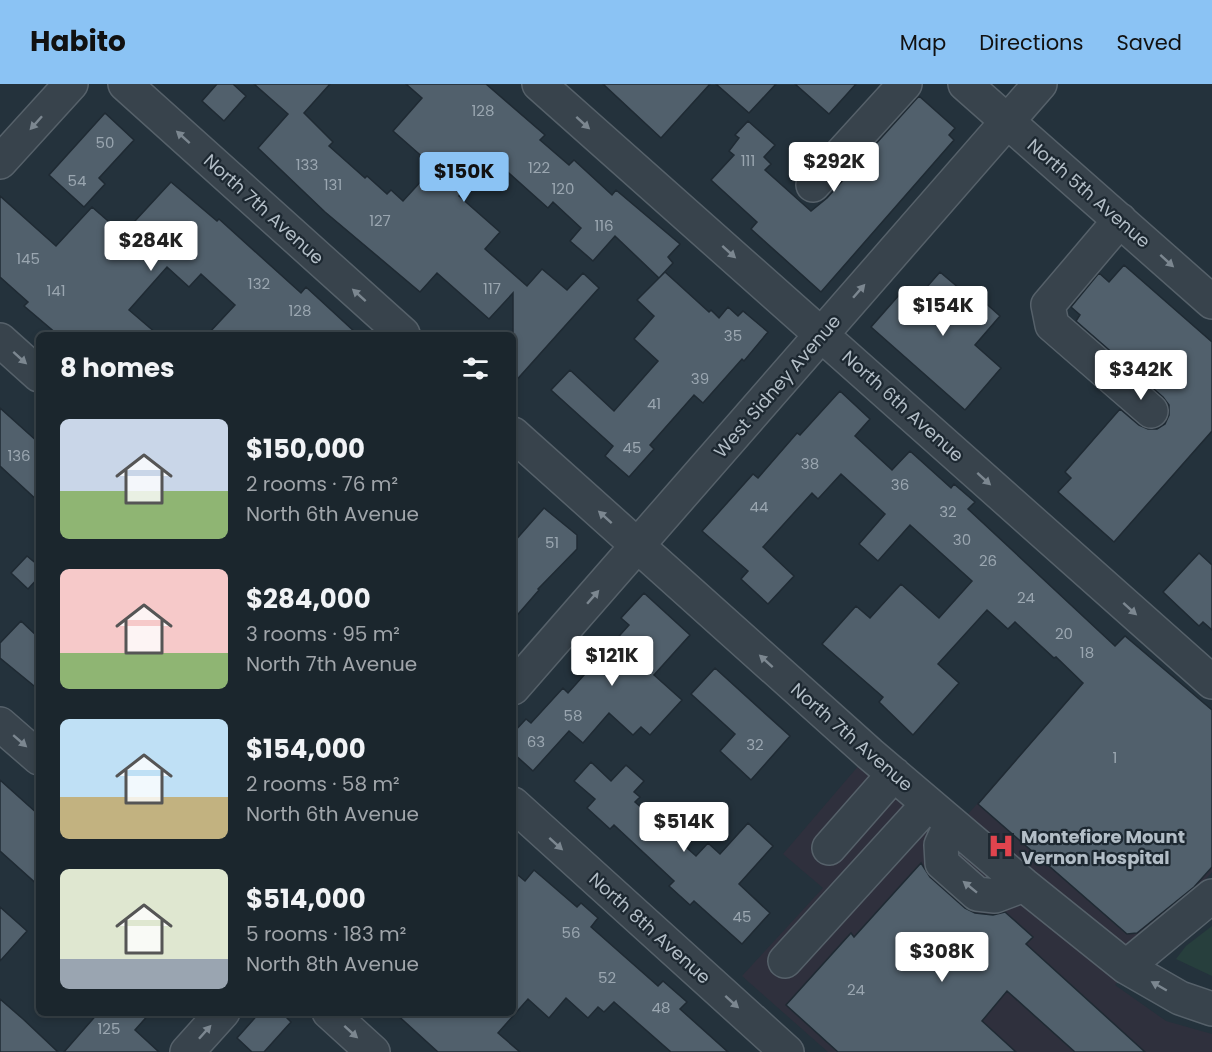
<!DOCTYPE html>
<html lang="en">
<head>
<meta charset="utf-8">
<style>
	:root { --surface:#1b262d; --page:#242e35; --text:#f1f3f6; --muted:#a0a5aa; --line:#394349; --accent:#8bc3f4 }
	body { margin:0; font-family:Poppins,sans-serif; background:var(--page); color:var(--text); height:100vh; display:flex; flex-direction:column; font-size:22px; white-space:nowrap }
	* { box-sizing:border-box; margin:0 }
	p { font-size:20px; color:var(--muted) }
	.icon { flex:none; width:33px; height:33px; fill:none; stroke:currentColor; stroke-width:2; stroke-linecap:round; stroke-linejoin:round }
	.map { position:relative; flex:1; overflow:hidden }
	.details { position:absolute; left:36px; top:248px; width:480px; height:684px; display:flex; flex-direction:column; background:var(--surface); border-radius:9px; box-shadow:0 3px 9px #0003,0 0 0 2px var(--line) }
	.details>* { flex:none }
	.price { position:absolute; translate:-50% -51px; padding:0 14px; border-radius:6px; background:#fff; color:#222; font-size:20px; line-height:39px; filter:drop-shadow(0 2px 3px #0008) }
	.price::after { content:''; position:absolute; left:50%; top:36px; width:18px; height:14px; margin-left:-9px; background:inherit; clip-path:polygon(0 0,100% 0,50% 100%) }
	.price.active { background:var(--accent); color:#111 }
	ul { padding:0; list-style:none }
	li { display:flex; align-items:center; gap:18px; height:150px; padding:0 24px }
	li span { display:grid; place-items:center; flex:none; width:168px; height:120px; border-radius:9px; color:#555 }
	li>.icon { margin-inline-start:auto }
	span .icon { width:72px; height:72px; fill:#fffc; stroke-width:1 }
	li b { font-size:26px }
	h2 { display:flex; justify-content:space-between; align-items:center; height:72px; padding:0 24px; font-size:26px }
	header { display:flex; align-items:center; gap:36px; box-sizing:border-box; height:84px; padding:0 30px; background:var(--accent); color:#111 }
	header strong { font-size:28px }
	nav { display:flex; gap:33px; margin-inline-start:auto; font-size:21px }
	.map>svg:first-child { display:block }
</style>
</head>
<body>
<header>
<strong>Habito</strong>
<nav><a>Map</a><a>Directions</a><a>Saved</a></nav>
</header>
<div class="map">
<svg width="1212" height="968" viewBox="0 0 1212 968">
	<rect width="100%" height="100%" fill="#24323c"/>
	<!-- medical -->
	<path fill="#2f303d" d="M1125 552 1212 626V788L1115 901 1166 937 1212 950V968H828L742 892 823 804 783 770 860 680 947 754Z"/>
	<!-- green -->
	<path fill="#273f3d" d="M1212 842V892L1176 875 1186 862Z"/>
	<!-- building -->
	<path fill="#51606c" stroke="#1f2a33" stroke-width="1.5" d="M217 0H233L246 12 224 37 202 17Z
		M254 0H330L304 29 333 58 329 62 365 94 367 92 387 110 391 106 403 117 434 83 393 47 422 14 406 0H486L545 51 540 56 569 81 574 76 612 111 616 106 680 160 668 173 673 179 659 194 615 152 593 177 570 157 581 144 553 118 548 124 492 74 459 112 500 148 485 165 527 202 542 185 567 206 583 189 599 204 513 300V209L489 235 437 189 420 208 325 128 258 64 288 30Z
		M603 0H710L661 54Z
		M716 0H776L749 29Z
		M795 0H856L829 30Z
		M919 12 955 44 949 51 954 56 821 208 751 145 757 138 711 96 734 71 729 67 739 54 735 51 748 37 775 61 764 73 771 80 765 86 811 127 827 114Z
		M105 29 134 56 99 94 105 100 84 123 49 91Z
		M171 98 217 137 219 135 301 209 306 203 357 250H208L235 221 201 190 189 203 167 183 129 226 157 250H57L24 222 28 218 0 193V112L56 162 92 123 123 150Z
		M1124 181 1212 258V347L1114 458 1058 408 1071 394 1065 388 1120 325 1139 341 1148 345H1157L1165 340 1169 331V321L1163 313 1076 237 1080 231 1071 223 1099 189 1109 198Z
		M665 188 709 228 711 226 719 234 728 223 738 232 743 227 768 248 744 277 742 275 703 319 694 311 650 361 654 365 629 393 605 372 613 362 551 306 570 286 614 327 658 277 634 255 654 232 637 216Z
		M940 188 967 211 971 206 1000 232 975 261 1001 284 965 326 871 243 907 202 919 212Z
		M840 307 870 335 855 352 892 386 910 367 951 404 954 400 975 418 968 425 1115 562 1125 552 1212 626V783L1194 803 1137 849 1127 850 978 720 1083 599 1056 573 1054 574 1015 538 1008 545 987 526 938 580 959 599 913 651 879 618 883 613 822 560 856 522 870 534 901 500 939 534 972 497 910 441 878 477 859 460 885 430 841 390 818 415 812 409 763 463 794 492 768 520 741 495 748 487 702 447 753 390 758 394 797 349 800 351Z
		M0 324 39 359V418L0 382Z
		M544 424 577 451V465L538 505 539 506 513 536V459Z
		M1199 469 1212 481V546L1203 538 1199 542 1163 508Z
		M27 472 39 482V493L28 505 11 489Z
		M644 509 690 551 654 591 682 616 650 651 641 643 633 651 609 629 583 659 569 647 533 687 513 669V649L526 635 531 639 563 604 568 609 629 541 621 534Z
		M21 537 39 554V606L0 574V559Z
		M715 584 790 652 751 696 720 667 735 650 691 610Z
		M591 678 611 697 626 681 644 697 634 708 640 713 635 718 696 772 708 759 720 770 748 739 773 762 739 800 770 829 742 860 694 817 690 821 669 802 674 797 614 741 610 745 587 724 595 715 574 697Z
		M0 696 39 731V802L0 767Z
		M921 779 930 793 965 824 975 829 993 831 1005 828 1033 853 1026 860 1145 968H1075L1007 907 982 937 1016 968H838L786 921 851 849 854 853Z
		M534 786 577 823 581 819 598 834 591 843 658 902 663 897 687 918 680 925 728 968H671L614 918 604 928 598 923 588 934 566 914 549 934 528 915 498 949 520 968H438L394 928H513V787L525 797Z
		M0 823 27 847 0 877Z
		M0 915 23 935 58 968H0Z
		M99 928H151L135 946 159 968H64Z
		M260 928H281L291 938 264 968H252L237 954Z"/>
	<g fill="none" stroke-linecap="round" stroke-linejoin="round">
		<!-- minor casing -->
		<g stroke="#56616a" stroke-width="36">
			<path id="minor" d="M125 0 403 250
				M539 0 1212 598
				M965 0 1212 218
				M0 78 71 0
				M813 101 905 0
				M1120 136 1048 221 1052 241 1151 327
				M0 256 39 291
				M513 350 870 670 1024 801 1126 883 1180 914 1212 925
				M513 604 1040 0
				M0 640 39 674
				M513 720 787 968
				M951 739 941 761 942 779 977 810 995 812 1024 801
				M829 764 894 690
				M785 877 928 720
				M1126 883 1212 812
				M329 928 373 968
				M187 968 223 928"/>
		</g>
		<!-- minor -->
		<use href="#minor" stroke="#38434c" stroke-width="33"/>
	</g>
	<!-- one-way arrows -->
	<defs><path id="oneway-solid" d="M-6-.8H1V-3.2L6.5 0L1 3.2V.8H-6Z" transform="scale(1.5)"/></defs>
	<g fill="#7c8790">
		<use href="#oneway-solid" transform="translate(36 39) rotate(132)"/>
		<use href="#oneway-solid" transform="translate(583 39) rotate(42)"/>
		<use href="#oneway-solid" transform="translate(183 53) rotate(-138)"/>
		<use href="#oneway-solid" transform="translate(729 168) rotate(42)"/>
		<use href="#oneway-solid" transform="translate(1167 177) rotate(42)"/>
		<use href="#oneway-solid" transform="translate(859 207) rotate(-49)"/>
		<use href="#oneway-solid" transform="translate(359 211) rotate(-138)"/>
		<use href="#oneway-solid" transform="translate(20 274) rotate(42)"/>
		<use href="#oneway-solid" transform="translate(984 395) rotate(42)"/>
		<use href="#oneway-solid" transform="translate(605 433) rotate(-138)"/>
		<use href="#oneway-solid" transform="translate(593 513) rotate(-49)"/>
		<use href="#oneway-solid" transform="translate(1130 525) rotate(42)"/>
		<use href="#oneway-solid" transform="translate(766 577) rotate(-138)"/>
		<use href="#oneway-solid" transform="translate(20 657) rotate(41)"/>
		<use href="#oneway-solid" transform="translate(556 760) rotate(42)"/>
		<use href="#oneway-solid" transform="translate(970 803) rotate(-141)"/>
		<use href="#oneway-solid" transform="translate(1159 902) rotate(-150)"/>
		<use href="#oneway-solid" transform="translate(732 918) rotate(42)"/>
		<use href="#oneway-solid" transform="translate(205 948) rotate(-48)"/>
		<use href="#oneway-solid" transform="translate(351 948) rotate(42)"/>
	</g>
	<!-- icons -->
	<defs>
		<g id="hospital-bare" transform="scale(2.07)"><path d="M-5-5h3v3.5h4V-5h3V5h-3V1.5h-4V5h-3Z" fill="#e0444e" stroke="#1d2831" stroke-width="2.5" paint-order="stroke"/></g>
	</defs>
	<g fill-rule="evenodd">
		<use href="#hospital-bare" x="1001" y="762"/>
	</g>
	<g text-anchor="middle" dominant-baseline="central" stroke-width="4.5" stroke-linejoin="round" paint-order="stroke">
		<!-- number labels -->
		<g font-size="15" fill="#9aa6b0">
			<text x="483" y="26">128</text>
			<text x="105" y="58">50</text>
			<text x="748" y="76">111</text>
			<text x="307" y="80">133</text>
			<text x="539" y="83">122</text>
			<text x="77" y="96">54</text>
			<text x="333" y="100">131</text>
			<text x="563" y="104">120</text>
			<text x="380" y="136">127</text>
			<text x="604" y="141">116</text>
			<text x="28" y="174">145</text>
			<text x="259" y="199">132</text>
			<text x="492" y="204">117</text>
			<text x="56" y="206">141</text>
			<text x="300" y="226">128</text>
			<text x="733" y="251">35</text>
			<text x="700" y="294">39</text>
			<text x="654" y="319">41</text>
			<text x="632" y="363">45</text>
			<text x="19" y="371">136</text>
			<text x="810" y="379">38</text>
			<text x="900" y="400">36</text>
			<text x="759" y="422">44</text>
			<text x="948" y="427">32</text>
			<text x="962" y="455">30</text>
			<text x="552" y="458">51</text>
			<text x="988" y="476">26</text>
			<text x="1026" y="513">24</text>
			<text x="1064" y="549">20</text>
			<text x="1087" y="568">18</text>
			<text x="573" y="631">58</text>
			<text x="536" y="657">63</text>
			<text x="755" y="660">32</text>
			<text x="1115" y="673">1</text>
			<text x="742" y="832">45</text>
			<text x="571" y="848">56</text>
			<text x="607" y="893">52</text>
			<text x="856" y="905">24</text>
			<text x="661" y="923">48</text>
			<text x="109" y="944">125</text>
		</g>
		<!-- street labels -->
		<g font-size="18" fill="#b3bec7" stroke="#1d2831">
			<text transform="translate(1089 109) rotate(41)">North 5th Avenue</text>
			<text transform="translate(264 125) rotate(42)">North 7th Avenue</text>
			<text transform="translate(777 302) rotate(-49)">West Sidney Avenue</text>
			<text transform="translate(903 322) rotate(42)">North 6th Avenue</text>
			<text transform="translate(852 653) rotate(41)">North 7th Avenue</text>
			<text transform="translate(650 844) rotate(42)">North 8th Avenue</text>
		</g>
		<!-- poi labels -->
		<g font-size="18" font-weight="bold" fill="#b3bec7" stroke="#1d2831" text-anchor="start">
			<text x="1021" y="752">Montefiore Mount<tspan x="1021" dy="21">Vernon Hospital</tspan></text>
		</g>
	</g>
</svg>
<b class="price" style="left:834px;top:109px">$292K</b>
<b class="price active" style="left:464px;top:119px">$150K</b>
<b class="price" style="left:151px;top:188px">$284K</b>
<b class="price" style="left:943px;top:253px">$154K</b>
<b class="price" style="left:1141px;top:317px">$342K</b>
<b class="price" style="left:612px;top:603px">$121K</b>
<b class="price" style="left:684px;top:769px">$514K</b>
<b class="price" style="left:942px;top:899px">$308K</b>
<section class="details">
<h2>8 homes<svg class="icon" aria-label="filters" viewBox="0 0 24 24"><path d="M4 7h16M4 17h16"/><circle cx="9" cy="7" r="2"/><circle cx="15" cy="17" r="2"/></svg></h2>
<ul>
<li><span style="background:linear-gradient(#c9d6e8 60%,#8fb573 0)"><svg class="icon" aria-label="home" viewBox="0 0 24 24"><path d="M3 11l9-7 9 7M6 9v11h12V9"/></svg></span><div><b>$150,000</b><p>2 rooms · 76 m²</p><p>North 6th Avenue</p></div></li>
<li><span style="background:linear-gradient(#f6c9c9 70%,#8fb573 0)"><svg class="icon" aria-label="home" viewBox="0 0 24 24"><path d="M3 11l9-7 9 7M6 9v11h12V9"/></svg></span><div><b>$284,000</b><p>3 rooms · 95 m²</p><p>North 7th Avenue</p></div></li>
<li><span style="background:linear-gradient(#bfe0f5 65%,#c2b280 0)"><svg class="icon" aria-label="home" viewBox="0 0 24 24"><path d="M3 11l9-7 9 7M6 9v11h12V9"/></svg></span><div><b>$154,000</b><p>2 rooms · 58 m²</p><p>North 6th Avenue</p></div></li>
<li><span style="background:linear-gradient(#dfe7d0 75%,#9aa5b1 0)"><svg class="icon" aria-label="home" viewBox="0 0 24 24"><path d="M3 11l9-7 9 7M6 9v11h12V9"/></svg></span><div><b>$514,000</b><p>5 rooms · 183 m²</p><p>North 8th Avenue</p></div></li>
</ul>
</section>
</div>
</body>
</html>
